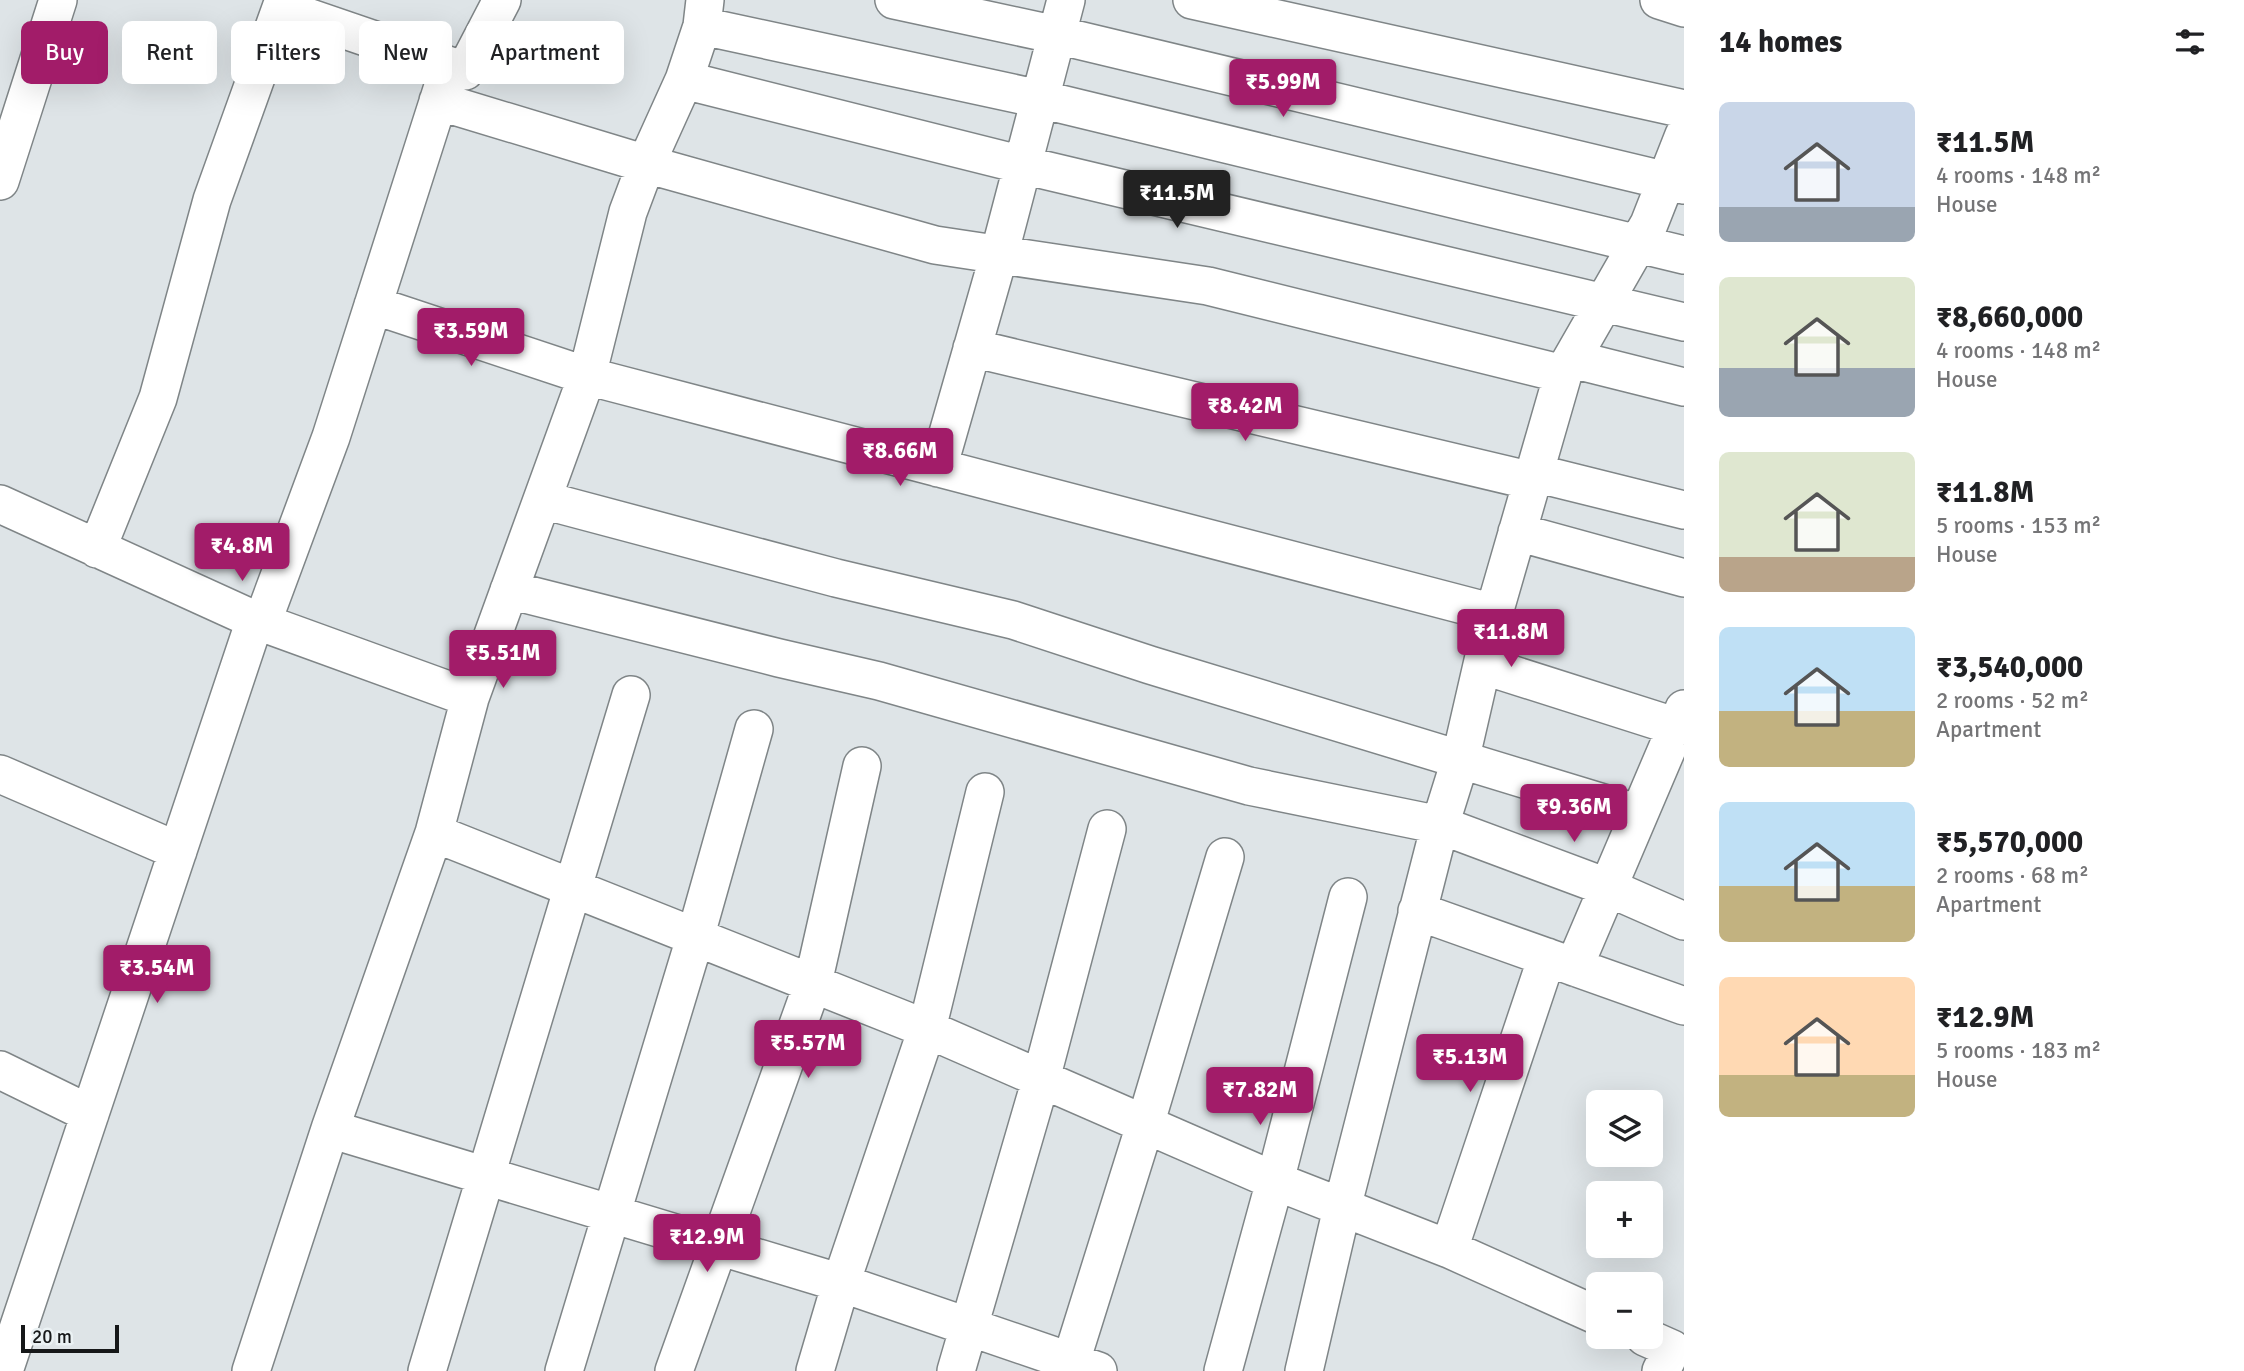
<!DOCTYPE html>
<html lang="en">
<head>
<meta charset="utf-8">
<style>
	:root { --surface:#fff; --page:#f6f6f6; --text:#202124; --muted:#757577; --accent:#a21c69 }
	body { margin:0; font-family:Signika,sans-serif; background:var(--page); color:var(--text); height:100vh; display:flex; flex-direction:column; font-size:26px; white-space:nowrap }
	* { box-sizing:border-box; margin:0 }
	p { font-size:23px; color:var(--muted) }
	.icon { flex:none; width:38px; height:38px; fill:none; stroke:currentColor; stroke-width:2; stroke-linecap:round; stroke-linejoin:round }
	.map { position:relative; flex:1; overflow:hidden }
	.drawer { display:flex; flex-direction:column; background:var(--surface); width:560px }
	.drawer>* { flex:none }
	.top-card { position:absolute; left:21px; top:21px; width:665px; height:63px; display:flex; gap:14px }
	.tools { position:absolute; left:1586px; top:1090px; display:grid; gap:14px }
	.tools a { display:grid; place-items:center; width:77px; height:77px; border-radius:10px; background:var(--surface); box-shadow:0 7px 28px #0002; font-size:35px }
	.scale { position:absolute; left:21px; bottom:18px; width:98px; box-sizing:border-box; padding-left:7px; border:4px solid #161819; border-top:0; font-size:19px; line-height:24px; white-space:nowrap; color:#161819; -webkit-text-stroke:5px #ebf2f4; paint-order:stroke }
	.price { position:absolute; translate:-50% -60px; padding:0 16px; border-radius:7px; background:var(--accent); color:#fff; font-size:23px; line-height:46px; filter:drop-shadow(0 2px 4px #0008) }
	.price::after { content:''; position:absolute; left:50%; top:42px; width:21px; height:16px; margin-left:-10px; background:inherit; clip-path:polygon(0 0,100% 0,50% 100%) }
	.price.active { background:#222; color:#fff }
	ul { padding:0; list-style:none }
	li { display:flex; align-items:center; gap:21px; height:175px; padding:0 35px }
	li span { display:grid; place-items:center; flex:none; width:196px; height:140px; border-radius:10px; color:#555 }
	li>.icon { margin-inline-start:auto }
	span .icon { width:84px; height:84px; fill:#fffc; stroke-width:1 }
	li b { font-size:30px }
	h2 { display:flex; justify-content:space-between; align-items:center; height:84px; padding:0 35px; font-size:30px }
	.tag { padding:0 24px; border-radius:10px; background:var(--surface); box-shadow:0 7px 28px #0002; font-size:24px; line-height:63px }
	.tag.active { background:var(--accent); color:#fff }
	main { display:flex; flex:1; min-height:0 }
	.map>svg:first-child { display:block }
</style>
</head>
<body>
<main>
<div class="map">
<svg width="1684" height="1371" viewBox="0 0 1684 1371">
	<rect width="100%" height="100%" fill="#dee4e7"/>
	<g fill="none" stroke-linecap="round" stroke-linejoin="round">
		<!-- street casing -->
		<g stroke="#7f8587" stroke-width="40">
			<path id="street" d="M894 0 1057 35 1684 185
				M1192 0 1684 109
				M1659 0 1684 8
				M702 26 1040 99 1684 255
				M684 80 1023 165 1684 322
				M438 101 646 164 935 245 1208 286 1563 374
				M0 181 58 0
				M373 305 587 376 1494 613
				M972 348 1532 481
				M1572 359 1684 387
				M938 468 999 255 1066 0
				M1535 473 1684 510
				M543 500 836 578 1013 620 1150 665 1639 814
				M0 504 255 620 470 698
				M1517 532 1684 578
				M97 549 158 398 212 200 281 8 465 71 502 0
				M509 590 779 658 879 681 1249 786 1440 825 1609 888 1684 921
				M262 623 331 437 446 77
				M1482 665 1677 727
				M0 774 178 851
				M434 833 927 1029 1275 1181 1449 1249 1598 1316
				M1417 911 1684 1006
				M1574 967 1684 709
				M0 1070 90 1114
				M330 1129 841 1283 1098 1371
				M1449 1249 1547 957
				M1645 1337 1672 1349 1661 1371
				M4 1371 255 620
				M251 1371 330 1129 434 833 470 698 587 376 628 212 646 164 684 80 702 26 705 0
				M427 1371 631 695
				M564 1371 695 938 754 729
				M674 1371 813 983 862 766
				M815 1371 841 1283 927 1029 985 792
				M956 1371 1041 1079 1107 829
				M1068 1371 1145 1125 1225 857
				M1223 1371 1275 1181 1348 897
				M1304 1371 1342 1208 1440 825 1460 761 1494 613 1563 374 1649 224 1684 135"/>
		</g>
		<!-- street -->
		<use href="#street" stroke="#fff" stroke-width="37"/>
	</g>
</svg>
<div class="tools">
<a><svg class="icon" aria-label="layers" viewBox="0 0 24 24"><path d="M12 4l9 5-9 5-9-5zM3 14l9 5 9-5"/></svg></a>
<a>+</a>
<a>−</a>
</div>
<div class="scale">20 m</div>
<b class="price" style="left:1283px;top:119px">₹5.99M</b>
<b class="price active" style="left:1177px;top:230px">₹11.5M</b>
<b class="price" style="left:471px;top:368px">₹3.59M</b>
<b class="price" style="left:1245px;top:443px">₹8.42M</b>
<b class="price" style="left:900px;top:488px">₹8.66M</b>
<b class="price" style="left:242px;top:583px">₹4.8M</b>
<b class="price" style="left:1511px;top:669px">₹11.8M</b>
<b class="price" style="left:503px;top:690px">₹5.51M</b>
<b class="price" style="left:1574px;top:844px">₹9.36M</b>
<b class="price" style="left:157px;top:1005px">₹3.54M</b>
<b class="price" style="left:808px;top:1080px">₹5.57M</b>
<b class="price" style="left:1470px;top:1094px">₹5.13M</b>
<b class="price" style="left:1260px;top:1127px">₹7.82M</b>
<b class="price" style="left:707px;top:1274px">₹12.9M</b>
<div class="top-card">
<a class="tag active">Buy</a>
<a class="tag">Rent</a>
<a class="tag">Filters</a>
<a class="tag">New</a>
<a class="tag">Apartment</a>
</div>
</div>
<section class="drawer">
<h2>14 homes<svg class="icon" aria-label="filters" viewBox="0 0 24 24"><path d="M4 7h16M4 17h16"/><circle cx="9" cy="7" r="2"/><circle cx="15" cy="17" r="2"/></svg></h2>
<ul>
<li><span style="background:linear-gradient(#c9d6e8 75%,#9aa5b1 0)"><svg class="icon" aria-label="home" viewBox="0 0 24 24"><path d="M3 11l9-7 9 7M6 9v11h12V9"/></svg></span><div><b>₹11.5M</b><p>4 rooms · 148 m²</p><p>House</p></div></li>
<li><span style="background:linear-gradient(#dfe7d0 65%,#9aa5b1 0)"><svg class="icon" aria-label="home" viewBox="0 0 24 24"><path d="M3 11l9-7 9 7M6 9v11h12V9"/></svg></span><div><b>₹8,660,000</b><p>4 rooms · 148 m²</p><p>House</p></div></li>
<li><span style="background:linear-gradient(#dfe7d0 75%,#b9a48a 0)"><svg class="icon" aria-label="home" viewBox="0 0 24 24"><path d="M3 11l9-7 9 7M6 9v11h12V9"/></svg></span><div><b>₹11.8M</b><p>5 rooms · 153 m²</p><p>House</p></div></li>
<li><span style="background:linear-gradient(#bfe0f5 60%,#c2b280 0)"><svg class="icon" aria-label="home" viewBox="0 0 24 24"><path d="M3 11l9-7 9 7M6 9v11h12V9"/></svg></span><div><b>₹3,540,000</b><p>2 rooms · 52 m²</p><p>Apartment</p></div></li>
<li><span style="background:linear-gradient(#bfe0f5 60%,#c2b280 0)"><svg class="icon" aria-label="home" viewBox="0 0 24 24"><path d="M3 11l9-7 9 7M6 9v11h12V9"/></svg></span><div><b>₹5,570,000</b><p>2 rooms · 68 m²</p><p>Apartment</p></div></li>
<li><span style="background:linear-gradient(#ffd9b3 70%,#c2b280 0)"><svg class="icon" aria-label="home" viewBox="0 0 24 24"><path d="M3 11l9-7 9 7M6 9v11h12V9"/></svg></span><div><b>₹12.9M</b><p>5 rooms · 183 m²</p><p>House</p></div></li>
</ul>
</section>
</main>
</body>
</html>
